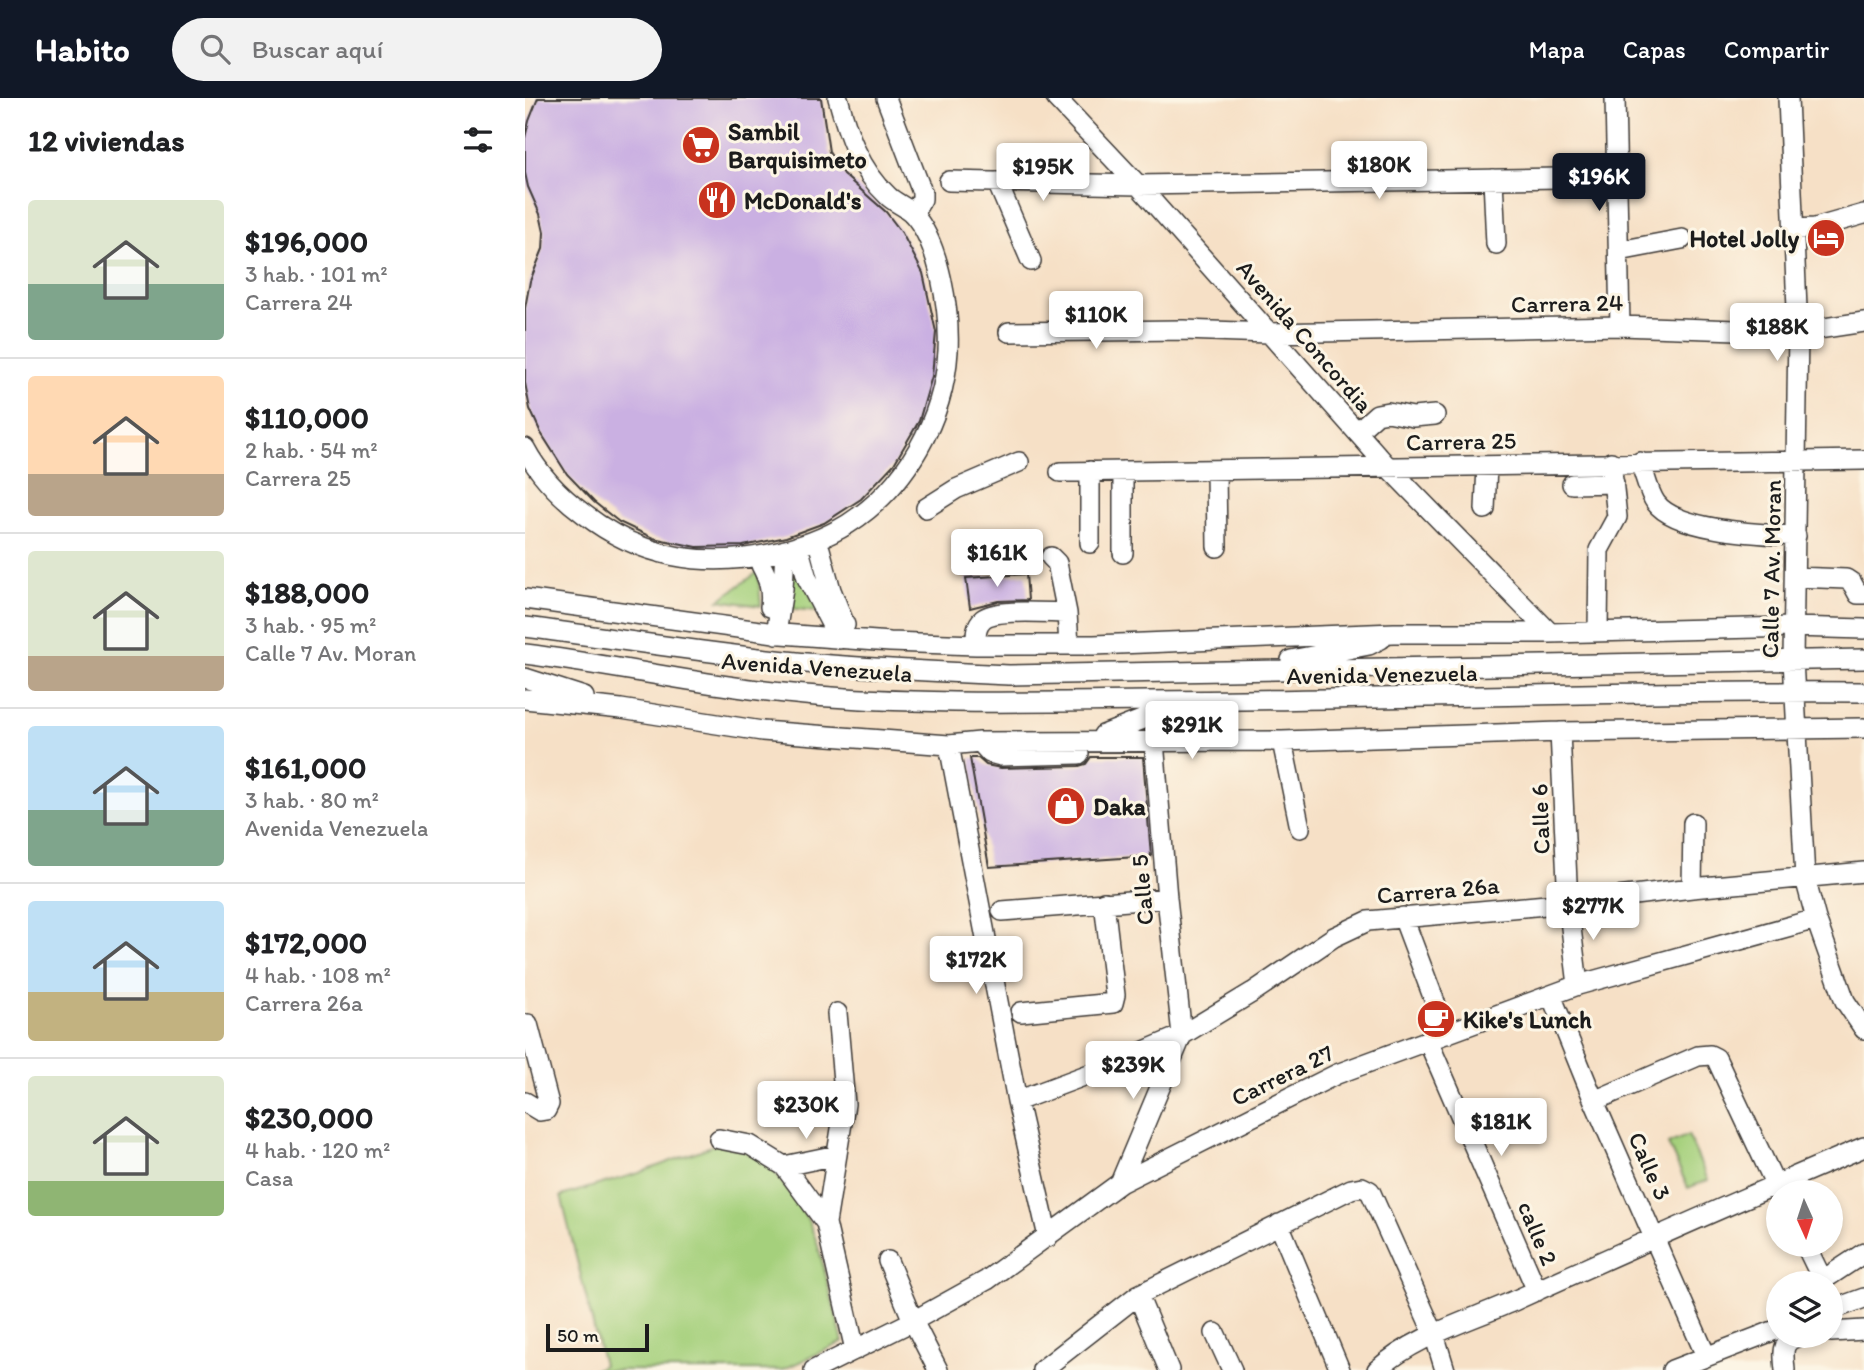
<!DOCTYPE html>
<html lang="es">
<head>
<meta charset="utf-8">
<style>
	:root { --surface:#fff; --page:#f2f2f2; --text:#202124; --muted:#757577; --line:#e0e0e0; --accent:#111827 }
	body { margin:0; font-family:Itim,sans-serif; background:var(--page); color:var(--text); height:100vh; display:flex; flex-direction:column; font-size:26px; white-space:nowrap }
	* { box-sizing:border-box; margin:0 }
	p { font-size:23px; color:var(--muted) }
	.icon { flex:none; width:38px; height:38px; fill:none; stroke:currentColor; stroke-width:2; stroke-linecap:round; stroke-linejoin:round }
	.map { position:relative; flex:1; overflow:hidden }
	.drawer { display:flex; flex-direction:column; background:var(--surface); width:525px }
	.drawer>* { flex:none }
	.needle { width:46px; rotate:177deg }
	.controls { position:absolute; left:1241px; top:1082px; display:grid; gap:14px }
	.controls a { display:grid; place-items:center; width:77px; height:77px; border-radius:50%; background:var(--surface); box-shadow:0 4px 10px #0003; font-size:35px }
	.scale { position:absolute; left:21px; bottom:18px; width:103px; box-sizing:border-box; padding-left:7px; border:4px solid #1c1c1c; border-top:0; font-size:19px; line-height:24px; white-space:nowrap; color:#1c1c1c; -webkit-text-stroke:5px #fcf5e5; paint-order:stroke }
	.price { position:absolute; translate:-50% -60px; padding:0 16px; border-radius:7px; background:#fff; color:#222; font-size:23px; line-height:46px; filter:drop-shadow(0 2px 4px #0008) }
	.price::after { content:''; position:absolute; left:50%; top:42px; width:21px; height:16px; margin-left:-10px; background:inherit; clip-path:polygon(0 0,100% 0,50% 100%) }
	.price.current { background:var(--accent); color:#fff }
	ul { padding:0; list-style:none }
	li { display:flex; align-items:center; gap:21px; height:175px; padding:0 28px }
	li+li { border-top:2px solid var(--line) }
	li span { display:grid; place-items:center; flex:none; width:196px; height:140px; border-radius:7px; color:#555 }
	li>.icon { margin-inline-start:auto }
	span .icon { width:84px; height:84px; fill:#fffc; stroke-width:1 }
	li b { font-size:30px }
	h2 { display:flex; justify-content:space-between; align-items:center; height:84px; padding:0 28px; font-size:30px }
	header { display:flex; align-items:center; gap:42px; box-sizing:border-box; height:98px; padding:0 35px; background:var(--accent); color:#fff }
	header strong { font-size:33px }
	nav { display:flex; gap:38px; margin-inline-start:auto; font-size:24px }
	.search { width:490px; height:63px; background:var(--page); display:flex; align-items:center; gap:18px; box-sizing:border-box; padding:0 24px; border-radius:38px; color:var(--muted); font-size:26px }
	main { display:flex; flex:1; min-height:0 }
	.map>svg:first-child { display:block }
</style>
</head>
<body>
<header>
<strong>Habito</strong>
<div class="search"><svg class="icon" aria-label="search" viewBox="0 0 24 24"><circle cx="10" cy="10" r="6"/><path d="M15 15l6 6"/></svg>Buscar aquí</div>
<nav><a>Mapa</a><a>Capas</a><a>Compartir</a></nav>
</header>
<main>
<section class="drawer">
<h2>12 viviendas<svg class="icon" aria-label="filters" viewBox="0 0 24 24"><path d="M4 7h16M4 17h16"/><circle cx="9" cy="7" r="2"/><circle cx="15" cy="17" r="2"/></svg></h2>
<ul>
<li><span style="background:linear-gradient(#dfe7d0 60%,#7fa58c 0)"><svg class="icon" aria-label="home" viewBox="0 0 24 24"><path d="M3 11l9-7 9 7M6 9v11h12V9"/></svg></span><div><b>$196,000</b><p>3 hab. · 101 m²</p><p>Carrera 24</p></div></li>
<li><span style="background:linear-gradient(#ffd9b3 70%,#b9a48a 0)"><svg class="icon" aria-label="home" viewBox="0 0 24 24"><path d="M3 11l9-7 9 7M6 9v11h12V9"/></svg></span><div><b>$110,000</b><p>2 hab. · 54 m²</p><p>Carrera 25</p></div></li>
<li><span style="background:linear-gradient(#dfe7d0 75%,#b9a48a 0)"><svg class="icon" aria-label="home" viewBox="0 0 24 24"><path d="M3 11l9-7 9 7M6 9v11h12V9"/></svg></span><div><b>$188,000</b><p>3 hab. · 95 m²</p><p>Calle 7 Av. Moran</p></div></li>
<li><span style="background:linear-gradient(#bfe0f5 60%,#7fa58c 0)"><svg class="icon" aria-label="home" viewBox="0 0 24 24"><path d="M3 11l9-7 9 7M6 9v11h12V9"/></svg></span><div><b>$161,000</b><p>3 hab. · 80 m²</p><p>Avenida Venezuela</p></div></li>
<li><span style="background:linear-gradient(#bfe0f5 65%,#c2b280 0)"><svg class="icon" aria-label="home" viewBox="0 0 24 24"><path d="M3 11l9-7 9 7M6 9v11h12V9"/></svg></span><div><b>$172,000</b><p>4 hab. · 108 m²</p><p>Carrera 26a</p></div></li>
<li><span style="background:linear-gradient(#dfe7d0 75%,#8fb573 0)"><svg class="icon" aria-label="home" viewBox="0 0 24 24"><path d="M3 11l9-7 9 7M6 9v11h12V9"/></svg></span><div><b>$230,000</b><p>4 hab. · 120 m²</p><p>Casa</p></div></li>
</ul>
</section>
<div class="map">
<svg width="1339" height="1272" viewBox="0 0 1339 1272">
	<rect width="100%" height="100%" fill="#fcf5e5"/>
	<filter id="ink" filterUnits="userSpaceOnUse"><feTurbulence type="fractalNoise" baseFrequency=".0143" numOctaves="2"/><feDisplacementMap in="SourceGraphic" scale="14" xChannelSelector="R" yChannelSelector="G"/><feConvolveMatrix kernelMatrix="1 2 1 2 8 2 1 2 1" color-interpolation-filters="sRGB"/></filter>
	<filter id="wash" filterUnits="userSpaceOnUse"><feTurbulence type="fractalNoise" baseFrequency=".00686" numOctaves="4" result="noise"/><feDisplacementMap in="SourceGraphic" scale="28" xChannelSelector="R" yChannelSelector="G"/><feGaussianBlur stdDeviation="1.57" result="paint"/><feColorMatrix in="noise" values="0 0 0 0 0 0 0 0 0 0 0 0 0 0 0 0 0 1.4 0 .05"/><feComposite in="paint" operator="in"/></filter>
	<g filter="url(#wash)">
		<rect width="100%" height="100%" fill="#f6e0c6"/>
		<!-- green -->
		<path fill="#a5d07c" stroke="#60764c" stroke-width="2" d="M263 462H270L293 513 262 510Z
			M233 474 236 508 194 502Z
			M1163 1037 1183 1082 1163 1090 1143 1046Z
			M192 1046 216 1051 242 1063 282 1120 292 1144 318 1244 257 1272H69L78 1267 36 1098 114 1075Z"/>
		<g id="blocks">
			<!-- building -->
			<path fill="#cab0e2" d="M13 0H296L304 54 318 76 361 114 377 135 398 175 411 234 407 278 394 323 369 366 336 401 299 425 261 439 218 448 172 449 128 440 94 424 69 404 42 376 16 335 5 311 0 285V210L5 183 18 151 19 134 15 116 3 89 0 75V40L4 23Z
				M501 476 503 502 473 503 445 510 441 480Z
				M566 659H618L626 758 464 769 445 660H453L461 667 476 670 554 668 561 666Z"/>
		</g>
	</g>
	<g filter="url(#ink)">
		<use href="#blocks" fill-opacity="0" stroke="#3d3936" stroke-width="2"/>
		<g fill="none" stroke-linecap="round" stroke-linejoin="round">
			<!-- minor casing -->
			<g stroke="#3d3936" stroke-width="22">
				<path id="minor" d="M361 0 397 94V101L388 116
					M531 0 613 87 862 368 1025 535
					M1090 0 1095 228
					M1263 0 1273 234 1268 562 1280 780 1291 821 1320 903 1339 931
					M968 81 971 146
					M424 83 613 87 1093 79
					M472 84 506 163
					M1269 131 1290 130 1339 116
					M1094 153 1157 141
					M484 234 658 232 744 235 1095 228 1273 234 1339 224
					M832 334 852 316 863 314 888 319 910 317
					M0 350C14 377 35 398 59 416 114 459 178 470 244 456 272 450 299 441 323 426 381 389 419 321 423 253 425 214 415 146 388 116 382 109 370 105 363 98 334 71 323 37 313 0
					M1115 364C1120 376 1123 394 1131 405 1152 433 1237 436 1271 438
					M691 372 692 449
					M535 374 1339 362
					M1047 386 1089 385
					M401 410 431 391 494 364
					M960 411 962 368
					M565 445V373
					M273 448 282 480 314 541
					M295 451 306 492 320 527
					M598 455V373
					M526 459 532 465 542 515 544 547
					M236 467C244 482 247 492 245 509
					M1270 479 1321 481 1327 485 1333 496H1339
					M0 501 257 536 365 544 451 547H569L869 535H1025L1268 529 1339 531
					M0 529C94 541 187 556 281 565 349 571 416 574 484 577L1339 561
					M1073 533 1074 452 1092 419 1086 364
					M251 536 258 491 260 452
					M451 547C451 538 450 528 458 521 471 510 523 515 542 515
					M0 556C94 568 186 589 280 597 394 607 510 604 624 603 862 602 1101 592 1339 594
					M766 562 844 547 856 541
					M0 580 59 599
					M0 601 96 611 237 633 424 647 455 644 757 643 1035 634 1339 630
					M1035 634 1043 805 1053 887
					M578 637 634 615 655 611
					M757 643 775 730
					M455 644 465 655 476 658 554 656
					M424 647 492 1003 523 1139
					M1167 790 1168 725
					M477 813 642 800
					M878 819 922 936
					M1026 897 1069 1003 1181 1258
					M496 914 588 905 590 897 579 804
					M312 915 320 1006 301 1125 330 1252
					M903 943 1012 1193
					M492 1003 575 972 657 937 728 894 809 839 843 823 1043 805 1167 790 1339 774
					M1069 1003 1173 958 1185 957 1191 960 1254 1094
					M0 1004 15 1013 21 1012 24 1006 3 926
					M194 1041 225 1047 259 1068 301 1125
					M259 1068 312 1057
					M595 1085 657 937 642 800 629 643
					M754 1126 815 1272
					M1280 1146 1299 1185
					M363 1163 388 1223 413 1272
					M1298 1182 1339 1155
					M613 1197 644 1272
					M1306 1212 1339 1200
					M1306 1234 1339 1232
					M690 1235 707 1272
					M289 1272 388 1223 462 1182 595 1085 812 976 1053 887 1291 821
					M517 1272 613 1197 826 1091 837 1089 845 1093 909 1236 920 1272
					M852 1272C891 1237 945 1223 993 1201 1108 1149 1223 1098 1339 1049
					M1147 1272 1253 1231
					M1260 1272C1258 1251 1256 1242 1279 1237"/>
			</g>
			<!-- minor -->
			<use href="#minor" stroke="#fff" stroke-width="19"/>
		</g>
	</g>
	<!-- icons -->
	<defs>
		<g id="supermarket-disc" transform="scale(2.0125)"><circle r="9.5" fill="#c8321e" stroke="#fcf5e5"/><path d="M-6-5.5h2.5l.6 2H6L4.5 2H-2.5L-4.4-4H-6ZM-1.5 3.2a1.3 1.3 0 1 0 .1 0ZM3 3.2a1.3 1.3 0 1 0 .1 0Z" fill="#fff"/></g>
		<g id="restaurant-disc" transform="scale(2.0125)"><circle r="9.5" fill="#c8321e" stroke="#fcf5e5"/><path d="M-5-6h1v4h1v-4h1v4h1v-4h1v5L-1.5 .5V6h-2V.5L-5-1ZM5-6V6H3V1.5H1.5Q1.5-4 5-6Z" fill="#fff"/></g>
		<g id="hotel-disc" transform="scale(2.0125)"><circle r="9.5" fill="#c8321e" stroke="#fcf5e5"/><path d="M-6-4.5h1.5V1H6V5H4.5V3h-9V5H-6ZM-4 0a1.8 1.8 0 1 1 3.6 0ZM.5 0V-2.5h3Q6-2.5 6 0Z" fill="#fff"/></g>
		<g id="shop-disc" transform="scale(2.0125)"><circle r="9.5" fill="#c8321e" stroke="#fcf5e5"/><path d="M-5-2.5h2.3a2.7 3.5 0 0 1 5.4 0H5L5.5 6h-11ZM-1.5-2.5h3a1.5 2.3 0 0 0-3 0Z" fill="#fff"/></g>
		<g id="cafe-disc" transform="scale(2.0125)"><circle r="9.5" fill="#c8321e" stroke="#fcf5e5"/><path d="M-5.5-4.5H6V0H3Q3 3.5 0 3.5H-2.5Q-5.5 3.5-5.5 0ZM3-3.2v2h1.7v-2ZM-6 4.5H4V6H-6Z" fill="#fff"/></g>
	</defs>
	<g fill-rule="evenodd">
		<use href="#supermarket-disc" x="176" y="47"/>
		<use href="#restaurant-disc" x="192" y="102"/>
		<use href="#hotel-disc" x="1301" y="140"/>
		<use href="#shop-disc" x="541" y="708"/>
		<use href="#cafe-disc" x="911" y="921"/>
	</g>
	<g text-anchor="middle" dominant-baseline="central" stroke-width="6" stroke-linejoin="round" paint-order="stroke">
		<!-- poi labels -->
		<g font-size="24" font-weight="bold" fill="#1c1c1c" stroke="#fcf5e5" text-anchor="start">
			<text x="203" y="33">Sambil<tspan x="203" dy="28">Barquisimeto</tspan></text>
			<text x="219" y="102">McDonald's</text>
			<text x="1274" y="140" text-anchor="end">Hotel Jolly</text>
			<text x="568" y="708">Daka</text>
			<text x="938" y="921">Kike's Lunch</text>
		</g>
		<!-- street labels -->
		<g font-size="24" fill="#1c1c1c" stroke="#fcf5e5">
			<text transform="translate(1042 205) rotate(-1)">Carrera 24</text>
			<text transform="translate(780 238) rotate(49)">Avenida Concordia</text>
			<text transform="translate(936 343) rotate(-1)">Carrera 25</text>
			<text transform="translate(1246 471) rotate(-89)">Calle 7 Av. Moran</text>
			<text transform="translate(292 569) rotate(4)">Avenida Venezuela</text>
			<text transform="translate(857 576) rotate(-1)">Avenida Venezuela</text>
			<text transform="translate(1015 721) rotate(-92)">Calle 6</text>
			<text transform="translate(617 792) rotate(-95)">Calle 5</text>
			<text transform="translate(913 792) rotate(-5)">Carrera 26a</text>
			<text transform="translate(757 977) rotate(-26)">Carrera 27</text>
			<text transform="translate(1125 1068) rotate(66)">Calle 3</text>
			<text transform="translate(1013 1135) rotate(67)">calle 2</text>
		</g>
	</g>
</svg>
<div class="controls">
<a><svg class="needle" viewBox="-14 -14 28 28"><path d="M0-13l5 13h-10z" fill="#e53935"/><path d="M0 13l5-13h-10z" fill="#757577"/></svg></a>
<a><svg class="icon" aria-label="layers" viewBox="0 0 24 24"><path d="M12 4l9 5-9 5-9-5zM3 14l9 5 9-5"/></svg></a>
</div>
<div class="scale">50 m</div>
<b class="price" style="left:854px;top:103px">$180K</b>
<b class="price" style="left:518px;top:105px">$195K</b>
<b class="price current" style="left:1074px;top:115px">$196K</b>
<b class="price" style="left:571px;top:253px">$110K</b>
<b class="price" style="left:1252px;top:265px">$188K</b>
<b class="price" style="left:472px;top:491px">$161K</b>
<b class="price" style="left:667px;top:663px">$291K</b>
<b class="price" style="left:1068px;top:844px">$277K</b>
<b class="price" style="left:451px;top:898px">$172K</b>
<b class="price" style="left:608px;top:1003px">$239K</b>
<b class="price" style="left:281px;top:1043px">$230K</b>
<b class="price" style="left:976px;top:1060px">$181K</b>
</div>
</main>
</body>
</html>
